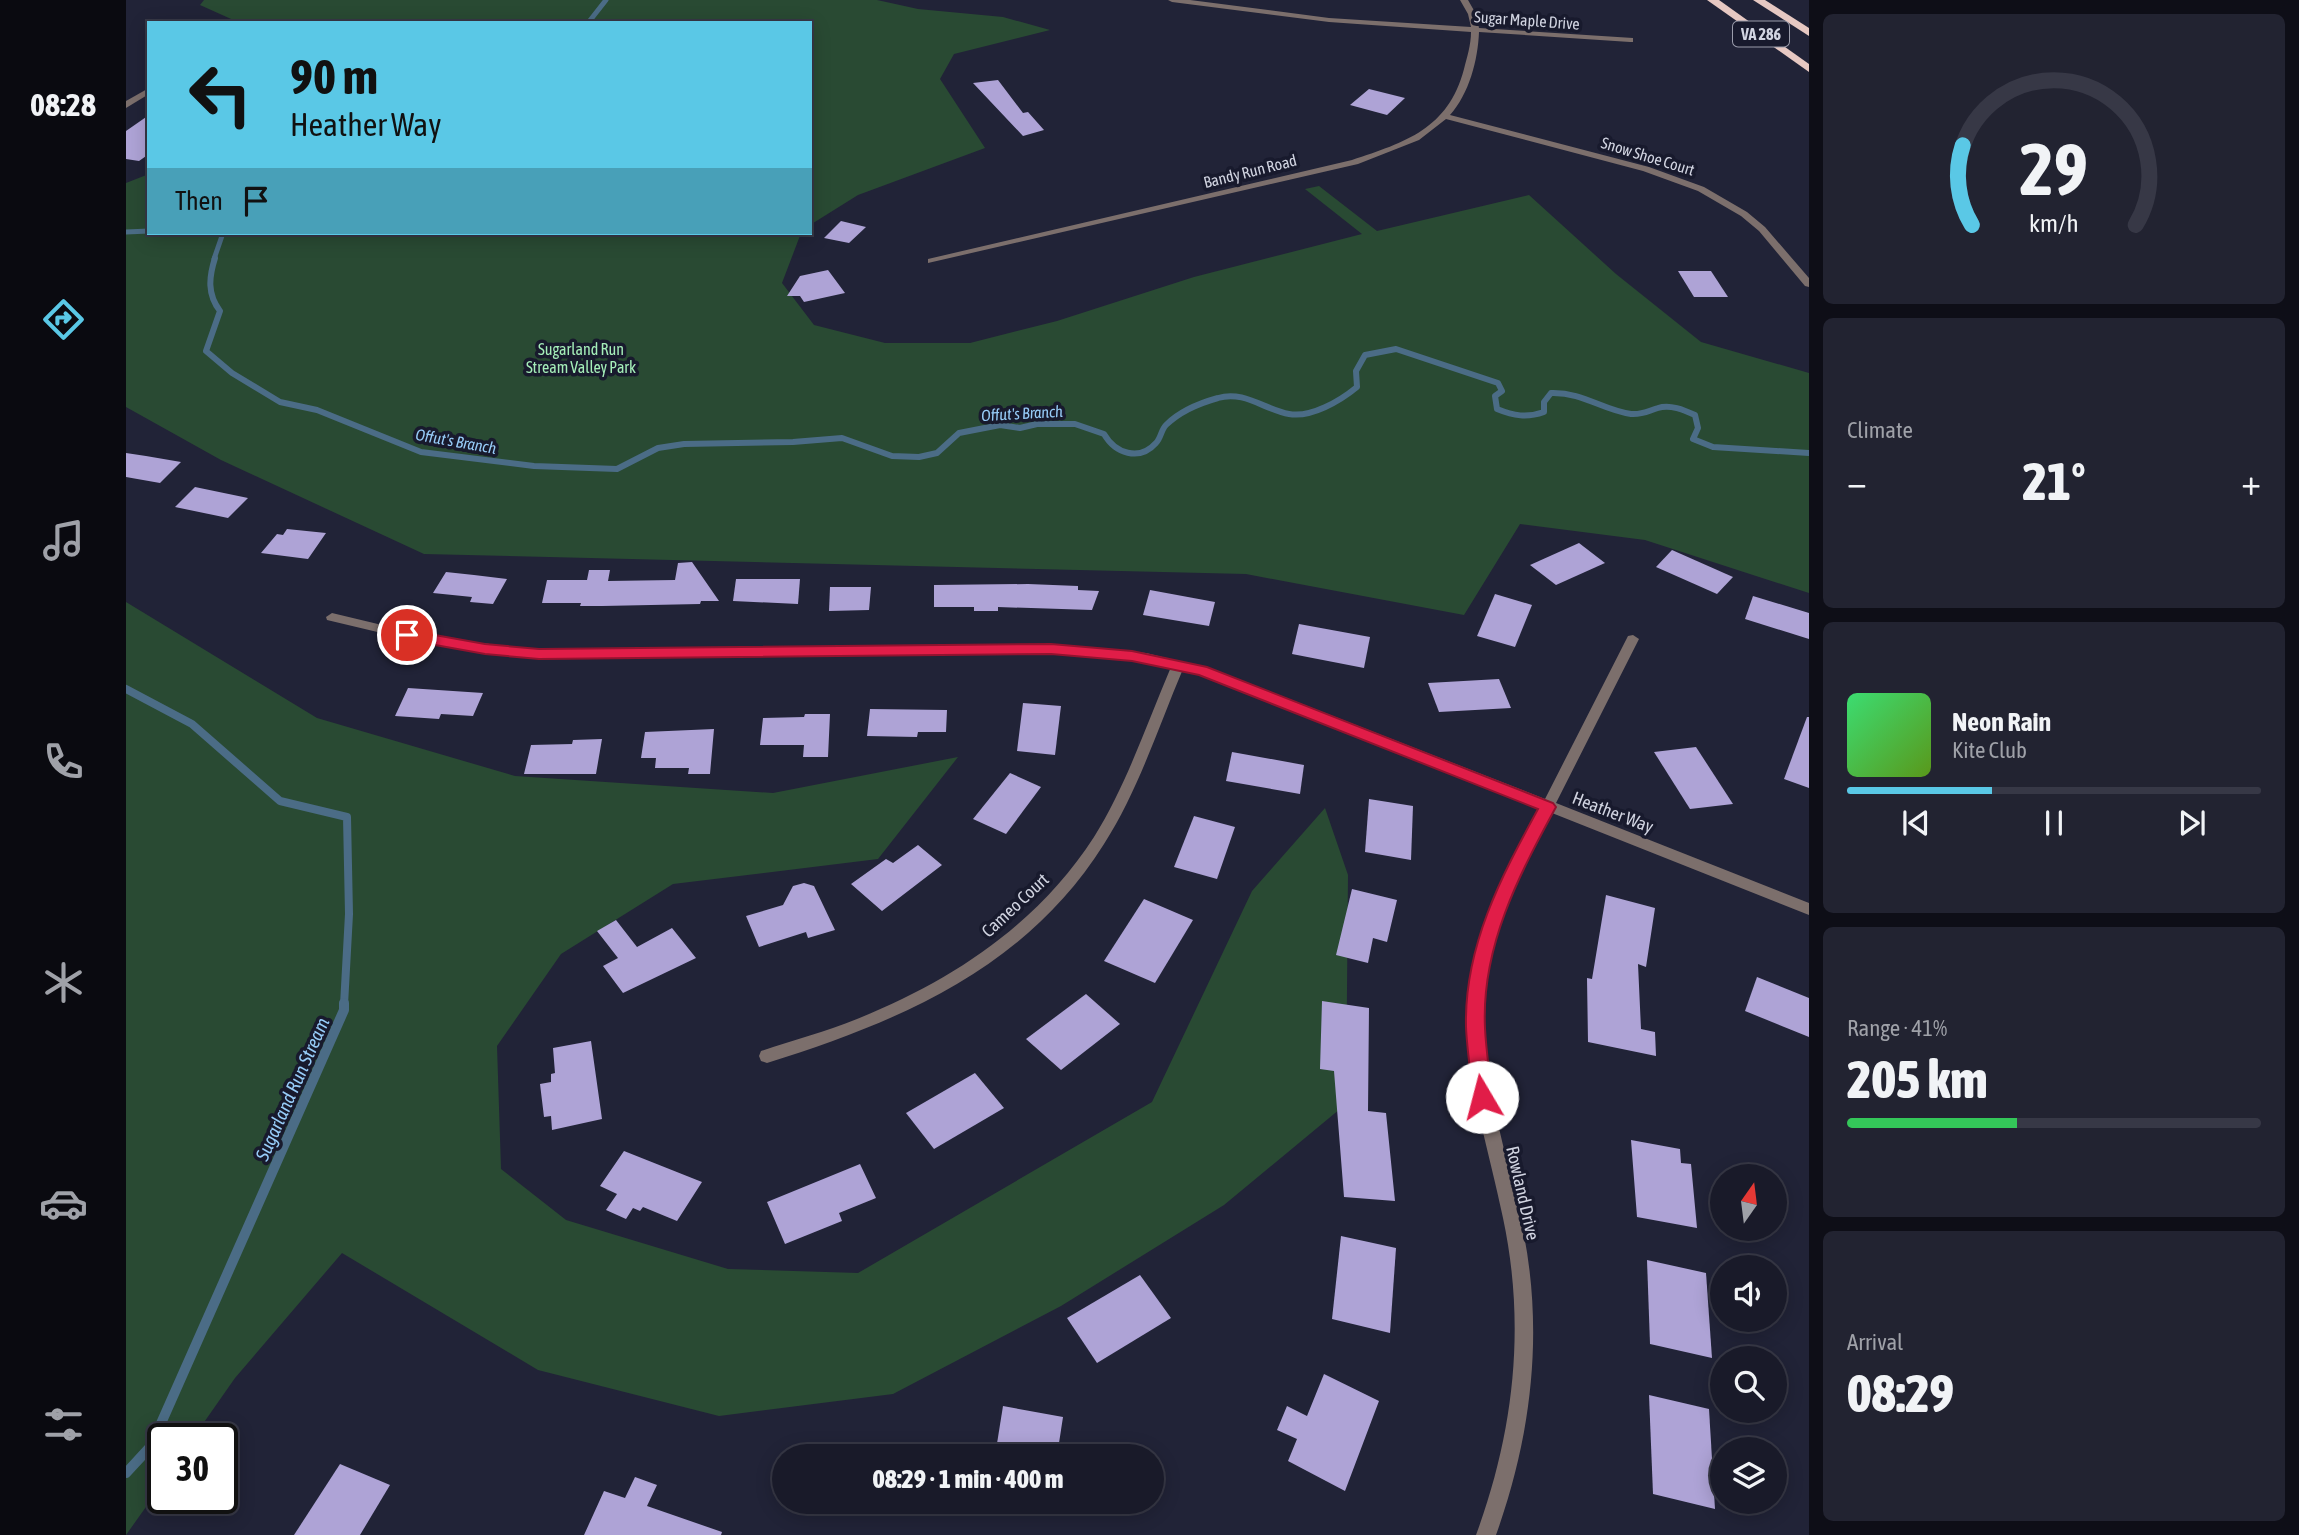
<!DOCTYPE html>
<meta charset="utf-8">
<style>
body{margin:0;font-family:"Asap Condensed",sans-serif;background:#222331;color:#f1f3f6;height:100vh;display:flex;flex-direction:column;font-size:26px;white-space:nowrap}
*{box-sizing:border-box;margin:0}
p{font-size:23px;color:#9fa1a8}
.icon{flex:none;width:38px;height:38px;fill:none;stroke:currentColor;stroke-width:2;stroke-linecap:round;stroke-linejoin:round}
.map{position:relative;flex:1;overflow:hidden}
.side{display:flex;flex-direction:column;gap:14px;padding:14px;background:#0e0e17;width:490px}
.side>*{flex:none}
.top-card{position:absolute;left:21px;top:21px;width:665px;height:214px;border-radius:0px;box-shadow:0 4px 18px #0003,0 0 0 2px #373846;background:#5ac8e6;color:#111;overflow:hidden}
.needle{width:46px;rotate:14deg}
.tools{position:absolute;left:1584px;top:1164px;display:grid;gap:14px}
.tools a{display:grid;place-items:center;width:77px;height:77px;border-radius:50%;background:#191a29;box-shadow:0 4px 18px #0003,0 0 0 2px #373846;font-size:35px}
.speed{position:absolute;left:21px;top:1423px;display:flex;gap:14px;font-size:35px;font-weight:700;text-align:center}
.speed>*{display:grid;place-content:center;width:91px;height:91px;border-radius:50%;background:#191a29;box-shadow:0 4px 18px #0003,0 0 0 2px #373846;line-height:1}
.speed .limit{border:4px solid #111;border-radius:10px;background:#fff;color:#111}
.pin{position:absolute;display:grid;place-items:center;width:60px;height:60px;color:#fff;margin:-30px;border:4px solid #fff;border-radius:50%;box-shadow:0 2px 7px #0007}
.me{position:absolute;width:77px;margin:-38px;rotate:352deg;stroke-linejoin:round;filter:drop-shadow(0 0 5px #0008)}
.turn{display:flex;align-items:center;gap:24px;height:147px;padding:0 28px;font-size:32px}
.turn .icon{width:91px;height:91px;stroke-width:2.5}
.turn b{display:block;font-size:49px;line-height:60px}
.then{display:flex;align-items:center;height:66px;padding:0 28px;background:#0003;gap:14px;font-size:26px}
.big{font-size:52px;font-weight:800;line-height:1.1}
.side .widget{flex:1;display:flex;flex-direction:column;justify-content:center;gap:10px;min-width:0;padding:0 24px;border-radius:10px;background:#222331}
.side .dial{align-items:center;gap:0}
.dial svg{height:182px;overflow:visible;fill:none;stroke:#373846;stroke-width:7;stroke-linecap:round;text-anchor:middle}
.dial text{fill:#f1f3f6;stroke:none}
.song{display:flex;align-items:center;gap:21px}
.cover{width:84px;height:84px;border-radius:10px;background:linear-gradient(135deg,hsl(140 70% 55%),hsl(90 70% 35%))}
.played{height:7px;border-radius:4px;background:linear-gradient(90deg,#5ac8e6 35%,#373846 35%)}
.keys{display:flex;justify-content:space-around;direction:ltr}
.heat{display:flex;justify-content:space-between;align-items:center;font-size:38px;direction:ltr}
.charge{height:10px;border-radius:5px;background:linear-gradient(90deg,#34c759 41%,#373846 0)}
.trip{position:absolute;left:646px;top:1444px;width:392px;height:70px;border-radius:35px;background:#191a29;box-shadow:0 4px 18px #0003,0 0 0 2px #373846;font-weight:800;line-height:70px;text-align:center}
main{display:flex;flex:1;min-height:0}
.tabs{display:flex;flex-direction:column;width:126px;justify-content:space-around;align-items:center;background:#0a0a10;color:#9fa1a8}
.tabs .icon{width:49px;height:49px}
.tabs .on{color:#5ac8e6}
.tabs b{font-size:32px;color:#f1f3f6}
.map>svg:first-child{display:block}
</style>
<main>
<nav class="tabs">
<b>08:28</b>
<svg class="icon on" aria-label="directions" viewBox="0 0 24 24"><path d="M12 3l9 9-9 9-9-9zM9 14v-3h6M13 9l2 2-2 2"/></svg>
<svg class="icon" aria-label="music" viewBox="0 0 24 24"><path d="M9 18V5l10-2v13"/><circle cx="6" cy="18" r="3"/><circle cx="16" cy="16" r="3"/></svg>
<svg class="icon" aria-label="phone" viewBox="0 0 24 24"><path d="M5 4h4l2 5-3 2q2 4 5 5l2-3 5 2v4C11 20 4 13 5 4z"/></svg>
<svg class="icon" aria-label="climate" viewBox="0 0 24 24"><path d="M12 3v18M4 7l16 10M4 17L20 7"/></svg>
<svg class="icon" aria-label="car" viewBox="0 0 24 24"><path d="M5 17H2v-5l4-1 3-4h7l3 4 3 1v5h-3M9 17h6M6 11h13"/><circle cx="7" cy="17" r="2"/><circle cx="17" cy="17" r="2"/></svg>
<svg class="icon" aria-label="filters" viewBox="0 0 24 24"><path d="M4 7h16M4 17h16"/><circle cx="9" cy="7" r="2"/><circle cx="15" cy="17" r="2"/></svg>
</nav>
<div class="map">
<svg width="1683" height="1535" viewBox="0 0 1683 1535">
<rect width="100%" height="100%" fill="#212337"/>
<g fill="#294a33">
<polygon points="78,0 751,0 792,9 877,17 924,30 828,54 814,79 859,148 732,195 684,225 684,23 114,23 74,5"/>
<polygon points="23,174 23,233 675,233 656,283 688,325 759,343 844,343 931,321 1068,277 1236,234 1179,189 1193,186 1251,231 1403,195 1490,274 1575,342 1683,373 1683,593 1519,540 1394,524 1338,615 1120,574 298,554 95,460 0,407 0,183"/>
<polygon points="0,602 191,718 389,776 647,793 832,757 752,859 547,884 435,954 371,1046 375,1169 440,1220 602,1269 732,1273 1026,1102 1126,891 1199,808 1222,875 1220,1104 1098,1205 935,1306 767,1394 593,1416 412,1370 216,1253 109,1378 67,1438 37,1438 37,1483 0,1535"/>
</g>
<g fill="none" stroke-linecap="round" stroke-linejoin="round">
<g stroke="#4b6c86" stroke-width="5">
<polyline points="462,23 480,0"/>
<polyline points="0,232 23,231"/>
<polyline points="88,259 97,233"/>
</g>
<path stroke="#4b6c86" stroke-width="6" d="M89,258C83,277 81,294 94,311L80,351L106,373L154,402L191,410L295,452L408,466L491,469L532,448L558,444L667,442L716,438L766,456L793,457L811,453L833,433L874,425L894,428L911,424H949L978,434C989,453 1013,462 1030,443C1035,438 1035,430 1040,425C1053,412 1074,403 1092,398C1118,390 1139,410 1163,414C1185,418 1214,401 1231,387L1230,371L1239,355L1270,349L1372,383L1376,391L1369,396L1371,409C1388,416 1401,418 1418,412V402L1425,393C1457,392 1476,410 1505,414C1516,415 1522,411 1532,408C1544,404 1558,410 1569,415L1572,428L1567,439L1587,447L1683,453"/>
<polyline stroke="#4b6c86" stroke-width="8" points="0,689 66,724 154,801 221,817 223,914 218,1005"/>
<polyline stroke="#4b6c86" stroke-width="10" points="0,1473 25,1446 218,1010 218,1003"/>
</g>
<g fill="#aea3d6">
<polygon points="872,80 897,113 902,112 918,130 897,136 847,83"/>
<polygon points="1243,89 1279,98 1261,115 1224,105"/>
<polygon points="23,115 23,154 13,161 0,159 0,131"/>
<polygon points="715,221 740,227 723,243 698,238"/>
<polygon points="702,270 719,293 678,302 674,296 661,296 674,276"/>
<polygon points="1552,271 1585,271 1602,297 1568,297"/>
<polygon points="0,453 20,456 55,462 34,483 0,477"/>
<polygon points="69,487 122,498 102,518 49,507"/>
<polygon points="161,529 200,533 182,559 135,553 151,534 157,535"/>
<polygon points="1453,543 1479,563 1430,585 1404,565"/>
<polygon points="1546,550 1607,577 1591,594 1530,567"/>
<polygon points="566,562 593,601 575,601 574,604 476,606 454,606 455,603 416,603 421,580 461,580 463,570 484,570 482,581 549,580 552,563"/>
<polygon points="320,572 348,575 381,579 367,604 344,602 346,597 307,593"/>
<polygon points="610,579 674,579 672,604 607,601"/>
<polygon points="902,584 952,586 952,590 973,591 966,610 872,607 872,611 848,611 848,607 808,607 808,585"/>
<polygon points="704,587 745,587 743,610 703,611"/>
<polygon points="1024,590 1089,602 1083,626 1017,615"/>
<polygon points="1369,594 1406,605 1389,647 1351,636"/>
<polygon points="1627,596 1683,613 1683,639 1619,619"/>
<polygon points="1173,624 1244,637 1238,668 1166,654"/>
<polygon points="1373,679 1385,708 1313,712 1302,683"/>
<polygon points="282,688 357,693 347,716 315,714 313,719 269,716"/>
<polygon points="897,703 935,706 929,755 891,751"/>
<polygon points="744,709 821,710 820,732 792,732 791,737 741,736"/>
<polygon points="679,714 704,714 702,757 677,757 678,745 634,745 637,718 678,717"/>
<polygon points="1681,717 1683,717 1683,788 1658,779"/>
<polygon points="588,729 584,774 562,774 563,768 529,768 530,758 515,758 519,732"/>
<polygon points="476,739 470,774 398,774 405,745 446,744 447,740"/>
<polygon points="1570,747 1607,804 1564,809 1528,752"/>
<polygon points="1106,752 1178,765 1174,794 1100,781"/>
<polygon points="884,773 915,787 880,834 847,819"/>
<polygon points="1243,799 1287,806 1285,860 1239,852"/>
<polygon points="1068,816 1109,827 1091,879 1048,867"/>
<polygon points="792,845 816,865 756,911 725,884 760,859 767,863"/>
<polygon points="678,883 688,886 709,930 682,938 680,932 633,947 620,916 657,905 667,886"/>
<polygon points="1226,889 1271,900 1261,942 1247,938 1242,963 1210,955"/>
<polygon points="1480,895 1529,908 1520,967 1512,964 1515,1029 1529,1032 1530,1056 1462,1042 1461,978 1466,979"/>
<polygon points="1018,899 1067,920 1029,983 978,961"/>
<polygon points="490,920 511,947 546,928 570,958 497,993 477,966 492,958 471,931"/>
<polygon points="1631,977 1683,998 1683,1037 1619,1011"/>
<polygon points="960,994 994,1024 935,1070 900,1039"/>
<polygon points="1196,1001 1243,1008 1242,1111 1260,1113 1269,1201 1218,1197 1208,1071 1194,1069"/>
<polygon points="465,1041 476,1119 426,1130 425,1116 418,1117 414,1084 425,1082 425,1074 429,1073 427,1048"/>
<polygon points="849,1073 878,1108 808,1149 780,1113"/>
<polygon points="1505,1140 1554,1149 1555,1163 1565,1164 1571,1228 1511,1217"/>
<polygon points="498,1151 576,1182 551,1221 517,1207 514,1211 507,1208 500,1219 480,1210 491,1194 474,1186"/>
<polygon points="734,1164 750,1198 713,1213 716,1221 659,1244 641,1202"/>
<polygon points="1215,1236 1270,1248 1264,1333 1206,1319"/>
<polygon points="1521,1260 1580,1273 1586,1358 1524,1344"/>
<polygon points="1014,1275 1045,1318 971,1363 941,1318"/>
<polygon points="1198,1374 1253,1401 1219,1491 1162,1461 1171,1439 1151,1430 1161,1406 1181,1416"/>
<polygon points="1523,1395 1583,1409 1589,1509 1527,1494"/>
<polygon points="877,1406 937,1417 931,1456 869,1456"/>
<polygon points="214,1464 264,1485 234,1535 168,1535"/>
<polygon points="509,1477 531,1485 521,1506 596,1532 595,1535 458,1535 478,1491 499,1498"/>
</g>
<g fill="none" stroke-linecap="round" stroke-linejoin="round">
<g fill="#7c6f6c" fill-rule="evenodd">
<path d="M1042,0H1064L1203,18L1345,27L1342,14L1334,0H1342L1350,14L1353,28L1507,38V42H1504L1353,32C1352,60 1343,94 1324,115L1523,167L1578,187L1621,212L1639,227L1683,278V287L1679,286L1633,231L1615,216L1572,191L1517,171L1320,119L1293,140L1232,164L802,263V259L1226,160C1280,142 1322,129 1338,69C1341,57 1345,45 1345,32L1203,22L1046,2Z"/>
<polygon points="23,88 23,94 0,108 0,101"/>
<path d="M206,613L306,637L413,650L925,645L1020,653L1089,670L1419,799L1502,636L1507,635L1513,639L1430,803L1683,903V915L1426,813C1396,871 1364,930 1359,997C1354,1073 1378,1143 1394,1216C1419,1324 1407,1432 1370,1535H1350C1388,1432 1400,1326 1377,1218C1362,1144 1336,1072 1343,995C1350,927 1383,868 1414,808L1132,696L1057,669C1032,728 1012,791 978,844C900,968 775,1021 641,1063L635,1061L633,1056L635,1051C667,1040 700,1032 731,1019C826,981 912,924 968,837C1001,784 1021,723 1045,667L982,657L925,653L413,658L306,645L201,620L200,617Z"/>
</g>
<g fill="#e6c8c2" fill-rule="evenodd">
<polygon points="1581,0 1593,0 1683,64 1683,72"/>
<polygon points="1627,0 1639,0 1683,28 1683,36"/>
</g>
</g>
<path fill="#e11d48" stroke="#92132f" stroke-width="2" d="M281,630L359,644L413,649L925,644L1006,651L1081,667L1427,803L1430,807C1393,875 1355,947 1359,1028C1360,1051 1364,1074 1366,1097L1363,1103L1356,1105L1350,1103L1347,1097C1345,1074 1341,1050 1340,1027C1338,947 1375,877 1412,809L1073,675L1006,661L925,654L413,659L359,654L276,639L273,635L276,632Z"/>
<g text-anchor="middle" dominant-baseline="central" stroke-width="7" stroke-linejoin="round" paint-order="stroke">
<g font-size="16" fill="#d1d4e1" stroke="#181a2d">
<text transform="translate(1401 20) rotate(4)">Sugar Maple Drive</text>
<text transform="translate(1522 156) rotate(17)">Snow Shoe Court</text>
<text transform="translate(1124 171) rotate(-14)">Bandy Run Road</text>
</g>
<rect fill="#181a2d" stroke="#9a9cab" stroke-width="2" x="1607" y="21.5" width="56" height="25" rx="5"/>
<g font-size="16" font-weight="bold" fill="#d1d4e1">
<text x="1635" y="34">VA 286</text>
</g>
<g font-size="16" fill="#a5eeb9" stroke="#181a2d">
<text x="455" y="349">Sugarland Run<tspan x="455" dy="18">Stream Valley Park</tspan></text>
</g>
<g font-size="16" font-style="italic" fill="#97ccf8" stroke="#181a2d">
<text transform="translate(896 413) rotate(-3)">Offut's Branch</text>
<text transform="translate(330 441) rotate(10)">Offut's Branch</text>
</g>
<g font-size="18" fill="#d1d4e1" stroke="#181a2d">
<text transform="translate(1487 812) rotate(21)">Heather Way</text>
<text transform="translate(889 905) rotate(-43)">Cameo Court</text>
<text transform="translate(1397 1193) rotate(77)">Rowland Drive</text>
</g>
<g font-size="19" font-style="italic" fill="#97ccf8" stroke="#181a2d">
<text transform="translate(166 1089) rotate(-66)">Sugarland Run Stream</text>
</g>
</g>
</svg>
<div class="tools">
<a><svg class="needle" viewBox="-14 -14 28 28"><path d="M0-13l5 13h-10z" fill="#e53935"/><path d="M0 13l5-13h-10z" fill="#9fa1a8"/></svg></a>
<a><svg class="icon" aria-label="sound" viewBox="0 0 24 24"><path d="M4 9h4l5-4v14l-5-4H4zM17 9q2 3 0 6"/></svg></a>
<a><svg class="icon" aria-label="search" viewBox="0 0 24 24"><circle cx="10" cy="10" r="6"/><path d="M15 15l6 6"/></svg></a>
<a><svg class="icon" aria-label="layers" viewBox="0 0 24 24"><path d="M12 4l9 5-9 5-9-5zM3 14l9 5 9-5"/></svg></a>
</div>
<div class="speed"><div class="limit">30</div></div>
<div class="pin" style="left:281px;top:635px;background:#d93025"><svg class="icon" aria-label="arrive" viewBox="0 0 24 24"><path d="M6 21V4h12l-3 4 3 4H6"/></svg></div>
<svg class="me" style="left:1356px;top:1097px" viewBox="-20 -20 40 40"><circle r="19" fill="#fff"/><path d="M0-13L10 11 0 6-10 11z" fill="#e11d48"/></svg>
<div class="trip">08:29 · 1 min · 400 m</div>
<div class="top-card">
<div class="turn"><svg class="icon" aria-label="left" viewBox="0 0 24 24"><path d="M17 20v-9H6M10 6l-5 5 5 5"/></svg><div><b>90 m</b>Heather Way</div></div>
<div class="then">Then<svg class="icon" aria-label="arrive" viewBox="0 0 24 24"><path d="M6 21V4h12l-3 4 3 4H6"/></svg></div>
</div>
</div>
<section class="side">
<div class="widget dial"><svg viewBox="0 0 100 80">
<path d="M14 69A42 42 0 1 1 86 69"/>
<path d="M14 69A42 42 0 0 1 10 34" stroke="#5ac8e6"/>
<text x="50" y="56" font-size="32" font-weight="700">29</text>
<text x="50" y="72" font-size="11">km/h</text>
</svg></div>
<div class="widget"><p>Climate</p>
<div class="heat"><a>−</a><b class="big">21°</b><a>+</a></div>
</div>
<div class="widget">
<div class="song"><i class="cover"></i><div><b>Neon Rain</b><p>Kite Club</p></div></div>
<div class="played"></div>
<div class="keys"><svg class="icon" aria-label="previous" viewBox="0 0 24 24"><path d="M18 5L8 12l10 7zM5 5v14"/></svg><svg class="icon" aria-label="pause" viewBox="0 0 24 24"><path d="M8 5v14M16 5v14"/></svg><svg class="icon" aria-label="next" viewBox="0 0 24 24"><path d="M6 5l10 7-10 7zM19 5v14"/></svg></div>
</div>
<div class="widget"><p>Range · 41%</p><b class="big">205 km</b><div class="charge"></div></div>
<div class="widget"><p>Arrival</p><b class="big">08:29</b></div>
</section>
</main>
